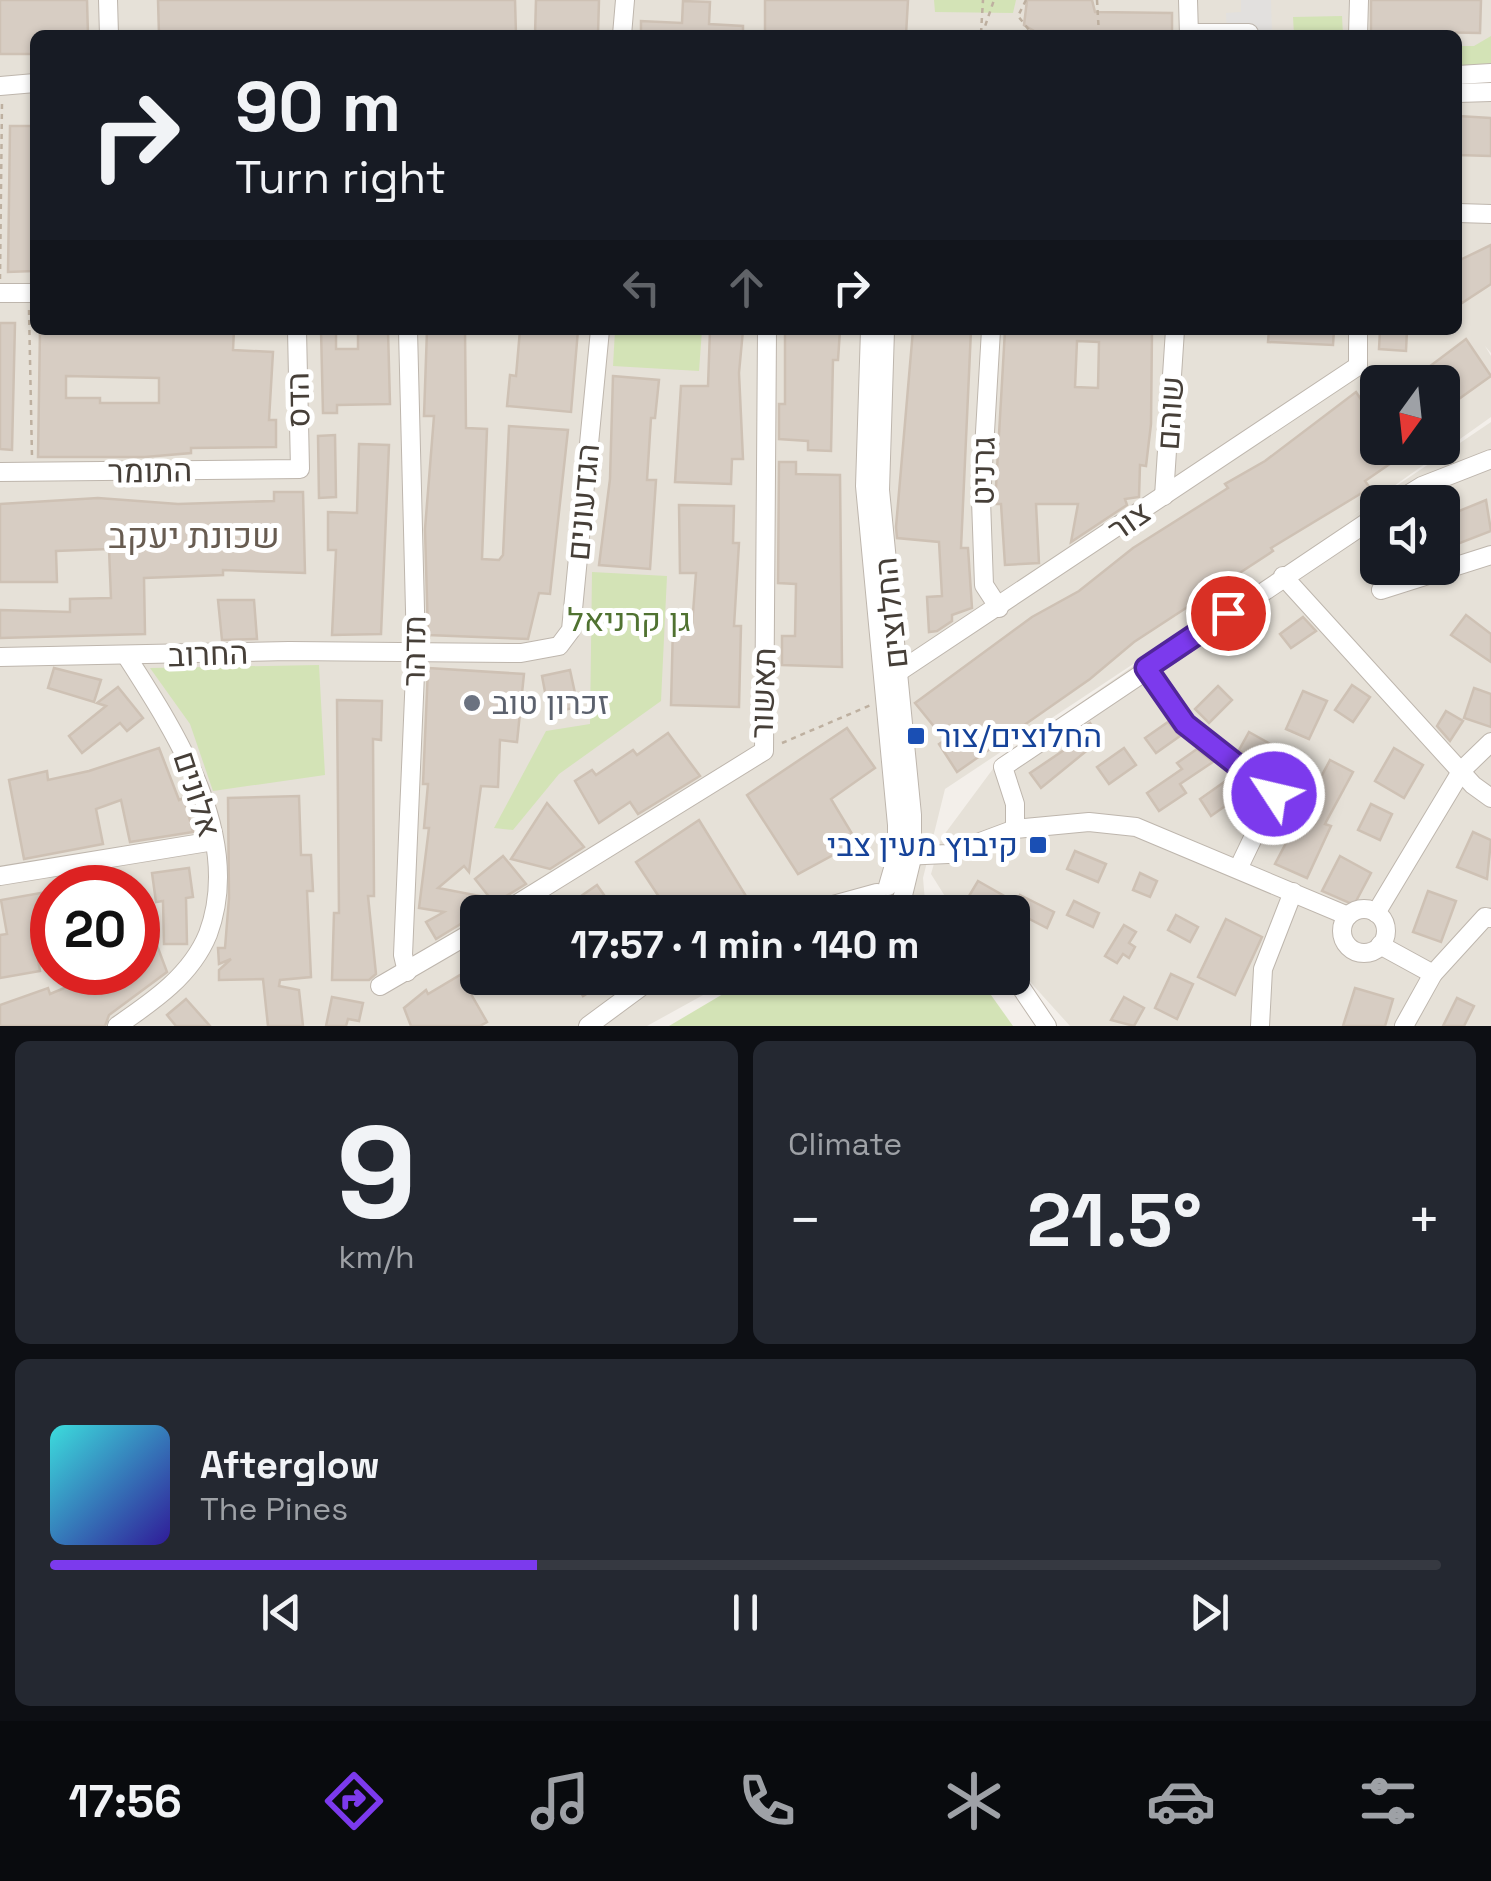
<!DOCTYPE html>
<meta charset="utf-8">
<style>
body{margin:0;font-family:"Space Grotesk",Heebo,sans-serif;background:#242831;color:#f1f3f6;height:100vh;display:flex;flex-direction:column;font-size:38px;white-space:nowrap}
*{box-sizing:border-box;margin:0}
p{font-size:32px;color:#9ea1a6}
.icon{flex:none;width:55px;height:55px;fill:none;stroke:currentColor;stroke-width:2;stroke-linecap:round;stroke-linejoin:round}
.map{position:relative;height:1026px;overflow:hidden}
.side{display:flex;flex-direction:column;gap:15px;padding:15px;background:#0d0f14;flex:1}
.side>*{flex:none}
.banner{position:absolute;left:30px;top:30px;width:1432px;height:305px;border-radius:15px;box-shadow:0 2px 8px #0004;background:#171b24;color:#f1f3f6;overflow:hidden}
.needle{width:65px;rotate:195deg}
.buttons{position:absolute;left:1360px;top:365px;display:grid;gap:20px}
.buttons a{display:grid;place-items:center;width:100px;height:100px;border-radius:15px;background:#171b24;box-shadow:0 2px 8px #0004;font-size:50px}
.speed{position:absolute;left:30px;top:865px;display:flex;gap:20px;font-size:50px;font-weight:700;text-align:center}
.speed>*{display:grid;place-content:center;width:130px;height:130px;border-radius:50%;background:#171b24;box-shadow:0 2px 8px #0004;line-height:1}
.speed .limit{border:15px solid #d22;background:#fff;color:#111}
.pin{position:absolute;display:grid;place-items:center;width:85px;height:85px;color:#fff;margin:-42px;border:5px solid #fff;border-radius:50%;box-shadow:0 2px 10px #0007}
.me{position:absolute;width:110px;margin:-55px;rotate:305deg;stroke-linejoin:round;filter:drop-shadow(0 0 8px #0008)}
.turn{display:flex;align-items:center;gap:35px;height:210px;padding:0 40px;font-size:45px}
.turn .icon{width:130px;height:130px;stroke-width:2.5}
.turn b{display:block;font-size:70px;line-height:85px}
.lanes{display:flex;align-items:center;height:95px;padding:0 40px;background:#0003;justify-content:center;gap:50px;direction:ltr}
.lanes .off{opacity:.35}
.big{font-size:75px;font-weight:800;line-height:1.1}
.side .tile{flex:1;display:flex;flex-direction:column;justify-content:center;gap:15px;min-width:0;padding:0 35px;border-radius:15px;background:#242831}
.side .dial{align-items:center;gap:0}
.dial b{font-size:130px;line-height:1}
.song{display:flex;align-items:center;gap:30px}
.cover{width:120px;height:120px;border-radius:15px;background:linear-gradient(135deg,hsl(180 70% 55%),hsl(250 70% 35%))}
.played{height:10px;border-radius:5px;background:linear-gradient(90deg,#7c3aed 35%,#363941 35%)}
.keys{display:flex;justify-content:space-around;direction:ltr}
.heat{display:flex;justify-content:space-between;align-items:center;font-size:55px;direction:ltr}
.side .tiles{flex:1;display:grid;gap:15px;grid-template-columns:1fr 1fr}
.tile:last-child{grid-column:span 2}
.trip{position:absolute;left:460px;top:895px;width:570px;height:100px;border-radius:15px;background:#171b24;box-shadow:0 2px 8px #0004;font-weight:800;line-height:100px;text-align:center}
.tabs{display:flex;height:160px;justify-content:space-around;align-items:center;background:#090b0e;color:#9ea1a6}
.tabs .icon{width:70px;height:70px}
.tabs .active{color:#7c3aed}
.tabs b{font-size:45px;color:#f1f3f6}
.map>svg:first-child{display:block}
</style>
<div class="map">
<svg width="1491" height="1026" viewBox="0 0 1491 1026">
<rect width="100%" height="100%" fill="#f3efea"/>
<path fill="#e6e1d8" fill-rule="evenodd" d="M0,0H1491V353L1485,346L1491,356V417L1349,518L1491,422V1026H1070L1013,963L1012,912H959L948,901L931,874L941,839L1001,758L1195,623L945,789L923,878L926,912H478V978H734L647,1026H0ZM35,35H1458V330H35ZM1378,382H1442V448H1378ZM1378,502H1442V568H1378ZM52,888H138V972H52Z"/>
<g fill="#d3e3b6">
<polygon points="934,0 1016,0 1013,13 935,12"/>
<polygon points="1342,16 1343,35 1294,35 1293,17"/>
<polygon points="1491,36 1491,73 1458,73 1458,46 1474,46"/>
<polygon points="615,330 702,330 699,371 613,366"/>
<polygon points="592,572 667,576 661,701 559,774 513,830 494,828 546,731 590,724"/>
<polygon points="319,665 325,775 213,791 190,724 150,668"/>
<polygon points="750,978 986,988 1013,1026 669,1026"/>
</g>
<polygon fill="#e2e0de" points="1241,0 1271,0 1272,35 1227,35 1226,13 1241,12"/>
<g fill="#d7cdc3" stroke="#cec1b4" stroke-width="2.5" fill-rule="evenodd">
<polygon points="0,0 87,0 88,35 35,35 35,54 0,54"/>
<polygon points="158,0 515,0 516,35 159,35"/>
<polygon points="536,0 599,0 598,35 535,35"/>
<polygon points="765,0 908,0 906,35 765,35"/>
<polygon points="1027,0 1092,0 1095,12 1172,13 1172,35 1041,35 1024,25"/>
<polygon points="1371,0 1481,0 1480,33 1371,31"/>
<polygon points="683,1 710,2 709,24 743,26 743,35 641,35 641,21 682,23"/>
<polygon points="1458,116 1491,118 1491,156 1458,155"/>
<polygon points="10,126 34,126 33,271 8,272"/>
<polygon points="1491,245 1491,284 1462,303 1458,297 1458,261"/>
<polygon points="0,323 15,323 12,450 0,449"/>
<path d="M40,330H234L233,350L273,352L269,420H276V447L191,448V453L145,457H38ZM66,376L159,378V403H100V398H66Z"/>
<polygon points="321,330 336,330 336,349 358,349 358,330 388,330 390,404 337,405 337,413 323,413"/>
<polygon points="427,330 465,330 466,428 487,429 482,559 499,560 503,555 509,426 568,430 550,594 539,593 528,639 428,635 425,529 434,416 424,416"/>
<polygon points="520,330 578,330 571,412 507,406 510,375 516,376"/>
<polygon points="710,330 743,330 739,373 743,459 732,459 731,484 675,482 681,386 708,386"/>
<polygon points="785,330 840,330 838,360 833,360 831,451 808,450 808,441 779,439 779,404 785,404"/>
<polygon points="913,330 971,330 961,548 968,548 972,608 952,615 952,621 937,631 929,632 927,597 942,596 939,542 897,538 896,527"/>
<path d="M1005,330H1152L1151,424L1146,466L1140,465L1139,497L1125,499L1127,505L1071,542L1078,504H1036L1039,563L1005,565L1001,504H995ZM1077,341L1099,342L1098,388L1075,387Z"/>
<polygon points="1269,330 1334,330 1333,345 1268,342"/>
<polygon points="1380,330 1407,330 1406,351 1379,349"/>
<polygon points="1466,339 1491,376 1442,411 1442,382 1409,382"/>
<polygon points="613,376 659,380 655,418 651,418 647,480 656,480 650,569 599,565 610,479"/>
<polygon points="1356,392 1378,425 1378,448 1413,448 1365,481 1370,488 1271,548 1273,551 1134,642 1090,679 957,772 939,744 945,740 915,703 1032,617 1079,591 1133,548 1228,488 1225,484 1265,461"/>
<polygon points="335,435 336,497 319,498 318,436"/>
<polygon points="359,444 389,445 381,634 332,635 336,550 328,550 328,512 357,513"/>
<polygon points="779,462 796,462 796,474 840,475 842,667 782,665 782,636 795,636 796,584 778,583"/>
<polygon points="274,492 303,492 305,573 223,570 223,575 144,578 145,634 0,638 0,610 70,612 70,599 111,598 109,549 56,551 57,582 0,582 0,504 98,498 178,504 274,501"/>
<polygon points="1486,500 1491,531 1442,550 1442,518"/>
<polygon points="679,505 734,506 733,543 739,543 734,626 741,626 739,707 671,705 673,625 692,626 696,573 680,573"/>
<polygon points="218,600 254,600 257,639 222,640"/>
<polygon points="1466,615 1491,634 1491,662 1451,635"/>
<polygon points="1303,617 1316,631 1291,648 1280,634"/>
<polygon points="54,668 101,680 94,702 48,688"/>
<polygon points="428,668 524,674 517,742 500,740 498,787 481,786 469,872 464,866 438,888 490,898 475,879 503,856 526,884 436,939 426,922 444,912 419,908 429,828 424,828 428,784 423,784"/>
<polygon points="570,670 578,707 549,713 542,676"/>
<polygon points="1352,685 1370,697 1353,722 1335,710"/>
<polygon points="1218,686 1232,700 1209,723 1195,709"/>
<polygon points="118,687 143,718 127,731 120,723 82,753 69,736 106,706 97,703"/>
<polygon points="1474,688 1491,694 1491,727 1464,718"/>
<polygon points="1303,691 1327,701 1309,739 1286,729"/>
<polygon points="337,700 382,701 381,740 373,739 374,896 368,896 376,974 369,980 332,980 334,913 339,913"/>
<polygon points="1446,711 1463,721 1450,741 1437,726"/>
<polygon points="1168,722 1180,736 1156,753 1145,738"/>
<polygon points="1090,723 1101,739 1041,788 1030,773 1070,746 1065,740"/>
<polygon points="847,728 875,768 831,799 857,842 798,874 747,795"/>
<polygon points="1249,732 1281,750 1270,771 1239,750"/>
<polygon points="668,733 700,776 638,814 630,802 599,823 575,781 592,770 596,775 633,750 637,755"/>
<polygon points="159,748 179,800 184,798 193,832 130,842 121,800 96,809 103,844 24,859 9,780 47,771 48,780 89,771"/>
<polygon points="1124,748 1136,765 1109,784 1097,767"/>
<polygon points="1394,748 1423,765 1404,798 1375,781"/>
<polygon points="1197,749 1213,762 1180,784 1186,793 1159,811 1147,793 1182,769 1177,763"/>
<polygon points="1330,760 1353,772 1325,824 1331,826 1307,878 1275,864"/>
<polygon points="1227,780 1238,797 1211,816 1200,799"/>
<polygon points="299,796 301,855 311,855 313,891 307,891 311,977 280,980 279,986 299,990 303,1026 268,1026 263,979 219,980 219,970 231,959 219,964 218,948 225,948 229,898 228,798"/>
<polygon points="547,803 584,847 550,869 511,859"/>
<polygon points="1371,804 1392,814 1380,840 1358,830"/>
<polygon points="699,820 746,896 721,912 710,900 691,912 669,912 636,862"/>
<polygon points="1473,832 1491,840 1487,879 1457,867"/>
<polygon points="1075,851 1106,864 1098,882 1067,869"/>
<polygon points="1340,856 1371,873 1354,905 1322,891"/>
<polygon points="189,868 193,897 186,898 187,944 164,944 163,901 156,902 152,873"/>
<polygon points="1140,873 1157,881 1150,897 1133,890"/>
<polygon points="978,881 1006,897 997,912 969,896"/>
<polygon points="597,885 616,912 578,912 571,903"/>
<polygon points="52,891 52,921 32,925 40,971 0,978 0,935 7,934 1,900"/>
<polygon points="1428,891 1456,901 1441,942 1413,932"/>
<polygon points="1020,895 1054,912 1047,928 1012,910"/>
<polygon points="1074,901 1099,913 1093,927 1067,915"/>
<polygon points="1176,915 1198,927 1190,942 1168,930"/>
<polygon points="1226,919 1262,937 1235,995 1198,977"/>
<polygon points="1124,925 1136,932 1129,943 1135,947 1129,958 1123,954 1117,963 1105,956"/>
<polygon points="155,940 167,972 109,1015 105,1026 0,1026 0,1005 48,988 50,994 93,976 99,992 141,974 138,947"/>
<polygon points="1171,974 1193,984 1177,1019 1155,1008"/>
<polygon points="460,975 487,1022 480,1026 411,1026 404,1008 426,990 428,994"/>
<polygon points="572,978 613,978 583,996"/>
<polygon points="1355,988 1393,999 1385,1026 1343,1026"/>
<polygon points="332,997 363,1003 359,1021 348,1019 346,1026 326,1026"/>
<polygon points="1124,997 1144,1008 1134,1026 1111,1020"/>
<polygon points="1457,998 1474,1006 1464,1026 1443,1026"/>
<polygon points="186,999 210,1026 176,1026 167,1015"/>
</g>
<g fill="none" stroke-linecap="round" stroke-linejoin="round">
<defs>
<g id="minor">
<polyline points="108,0 109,35"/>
<polyline points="1188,0 1189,35"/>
<polyline points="1189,33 1249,33"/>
<polyline points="622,35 625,0"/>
<polyline points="1358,35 1359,0"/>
<polyline points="1458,75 1491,73"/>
<polyline points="0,86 35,83"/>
<polyline points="1458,93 1491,92"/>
<polyline points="1458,213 1491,214"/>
<polyline points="0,293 35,293"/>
<polyline points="870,330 865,486 897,825 897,855 888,886"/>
<polyline points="885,330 880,490 912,815 912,858 899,912"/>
<polyline points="991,330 981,500 984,585 999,608"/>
<polyline points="0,472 300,469 297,330"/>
<polyline points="1164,496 1175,330"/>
<polyline points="1396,502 1422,486 1491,459"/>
<polyline points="1283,576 1473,785 1491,798"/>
<polyline points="1381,590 1491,555"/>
<polyline points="0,657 289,651 521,653 559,646 571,630 600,330"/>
<polyline points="1147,668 1185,724 1274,794 1239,867"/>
<polyline points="897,673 1358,366 1358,330"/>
<polyline points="1015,829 1015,804 1003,767 1378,515"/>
<polyline points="902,856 948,854 1015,829 1089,822 1136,827 1348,916"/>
<polyline points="0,876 214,841"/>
<circle cx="1364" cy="931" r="22"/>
<polyline points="815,910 877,893"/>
<polyline points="504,912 764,751 767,330"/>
<polyline points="1376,913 1462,770 1491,742"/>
<polyline points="1380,945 1433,974"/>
<polyline points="407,972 403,955 416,650 408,330"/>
<polyline points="1008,978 1020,986 1047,1026"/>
<polyline points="380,986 478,929"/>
<path d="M117,1026C152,1002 191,976 208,934C244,838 176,733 127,657"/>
<polyline points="588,1026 653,978"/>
<polyline points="1260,1026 1263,969 1293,892"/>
<polyline points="1404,1026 1433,974 1485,917 1491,918"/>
</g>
</defs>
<use href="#minor" stroke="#beb6ad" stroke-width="20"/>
<g stroke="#beb0a0" stroke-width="2.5" stroke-dasharray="5 5" stroke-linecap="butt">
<polyline points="1026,0 1018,16 1033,35"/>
<polyline points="1097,0 1099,35"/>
<polyline points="981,33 983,0"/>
<polyline points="982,35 994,0"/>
<polyline points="0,279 2,102"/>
<polyline points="29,310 32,457"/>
<polyline points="782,743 871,705"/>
</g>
<use href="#minor" stroke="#fff" stroke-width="18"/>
</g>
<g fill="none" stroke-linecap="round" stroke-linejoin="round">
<defs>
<polyline id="route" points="1228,613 1146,668 1185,724 1274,794"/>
</defs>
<use href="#route" stroke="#51269a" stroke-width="25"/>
<use href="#route" stroke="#7c3aed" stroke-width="18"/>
</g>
<circle fill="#6b7280" stroke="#fff" stroke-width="4" cx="472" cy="703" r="10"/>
<g fill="#1a4fb4" stroke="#fff" stroke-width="4">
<rect x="906" y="726" width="20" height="20" rx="5"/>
<rect x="1028" y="835" width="20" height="20" rx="5"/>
</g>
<g text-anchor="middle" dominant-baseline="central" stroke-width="10" stroke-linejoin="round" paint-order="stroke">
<g font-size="32" fill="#463f38" stroke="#fff">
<text transform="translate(298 400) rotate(-91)">הדס</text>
<text transform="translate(1170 413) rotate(-86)">שוהם</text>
<text transform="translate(150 471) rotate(-1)">התומר</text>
<text transform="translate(983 471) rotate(-89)">גרניט</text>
<text transform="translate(583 502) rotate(-85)">הגדעונים</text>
<text transform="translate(1129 521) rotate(-35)">צור</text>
<text transform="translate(891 613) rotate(-96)">החלוצים</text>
<text transform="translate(414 651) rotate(-89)">תדהר</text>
<text transform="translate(208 654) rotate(-2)">החרוב</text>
<text transform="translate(763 693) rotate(-88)">תאשור</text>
<text transform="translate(197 794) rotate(72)">אלונים</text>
</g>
<g font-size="32" fill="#507231" stroke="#fff">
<text x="629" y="620">גן קרניאל</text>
</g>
<g font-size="32" fill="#5b616d" stroke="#fff" text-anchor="start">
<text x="492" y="703">זכרון טוב</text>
</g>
<g font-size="32" fill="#164399" stroke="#fff" text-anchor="start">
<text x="936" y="736">החלוצים/צור</text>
<text x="1018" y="845" text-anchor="end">קיבוץ מעין צבי</text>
</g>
<g font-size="35" fill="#685c51" stroke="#fff">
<text x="194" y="536">שכונת יעקב</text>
</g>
</g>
</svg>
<div class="buttons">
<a><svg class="needle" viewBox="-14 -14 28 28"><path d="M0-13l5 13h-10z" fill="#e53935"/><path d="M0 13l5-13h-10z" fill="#9ea1a6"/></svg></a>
<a><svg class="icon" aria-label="sound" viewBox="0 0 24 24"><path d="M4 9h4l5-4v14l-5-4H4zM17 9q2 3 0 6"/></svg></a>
</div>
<div class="speed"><div class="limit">20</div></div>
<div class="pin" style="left:1228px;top:613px;background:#d93025"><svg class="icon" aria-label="arrive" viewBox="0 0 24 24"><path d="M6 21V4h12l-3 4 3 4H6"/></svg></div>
<svg class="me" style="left:1274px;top:794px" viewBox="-20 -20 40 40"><circle r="17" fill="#7c3aed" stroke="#fff" stroke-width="3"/><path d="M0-11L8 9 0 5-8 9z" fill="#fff"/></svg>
<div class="trip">17:57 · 1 min · 140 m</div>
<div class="banner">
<div class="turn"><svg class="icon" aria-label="right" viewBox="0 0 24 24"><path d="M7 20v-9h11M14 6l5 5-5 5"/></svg><div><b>90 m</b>Turn right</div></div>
<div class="lanes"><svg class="icon off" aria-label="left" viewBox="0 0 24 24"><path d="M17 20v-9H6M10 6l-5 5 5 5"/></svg><svg class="icon off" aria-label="ahead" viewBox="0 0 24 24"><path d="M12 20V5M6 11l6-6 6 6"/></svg><svg class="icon" aria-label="right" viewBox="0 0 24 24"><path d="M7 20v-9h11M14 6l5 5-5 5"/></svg></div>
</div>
</div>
<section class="side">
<div class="tiles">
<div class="tile dial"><b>9</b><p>km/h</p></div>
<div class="tile"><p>Climate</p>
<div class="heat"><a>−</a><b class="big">21.5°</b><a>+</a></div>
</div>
<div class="tile">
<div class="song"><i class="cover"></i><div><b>Afterglow</b><p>The Pines</p></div></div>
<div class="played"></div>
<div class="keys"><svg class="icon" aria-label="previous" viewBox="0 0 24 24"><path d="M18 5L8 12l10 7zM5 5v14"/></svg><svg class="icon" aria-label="pause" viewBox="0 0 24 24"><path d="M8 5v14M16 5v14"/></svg><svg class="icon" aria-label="next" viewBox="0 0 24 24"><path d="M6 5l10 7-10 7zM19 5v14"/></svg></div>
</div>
</div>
</section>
<nav class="tabs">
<b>17:56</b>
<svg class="icon active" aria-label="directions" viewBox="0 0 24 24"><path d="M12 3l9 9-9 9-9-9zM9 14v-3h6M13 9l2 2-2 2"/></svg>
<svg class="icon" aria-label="music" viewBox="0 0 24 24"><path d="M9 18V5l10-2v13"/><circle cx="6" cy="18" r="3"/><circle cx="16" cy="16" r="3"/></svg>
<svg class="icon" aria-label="phone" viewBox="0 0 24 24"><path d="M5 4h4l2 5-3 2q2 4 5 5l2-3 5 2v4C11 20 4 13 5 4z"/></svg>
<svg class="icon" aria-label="climate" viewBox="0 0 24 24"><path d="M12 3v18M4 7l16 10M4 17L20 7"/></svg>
<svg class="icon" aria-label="car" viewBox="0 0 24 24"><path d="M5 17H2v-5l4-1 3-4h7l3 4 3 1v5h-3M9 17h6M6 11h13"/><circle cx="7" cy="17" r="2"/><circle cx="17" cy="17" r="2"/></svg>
<svg class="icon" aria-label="filters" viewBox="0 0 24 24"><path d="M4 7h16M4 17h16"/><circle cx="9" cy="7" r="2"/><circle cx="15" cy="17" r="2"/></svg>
</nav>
